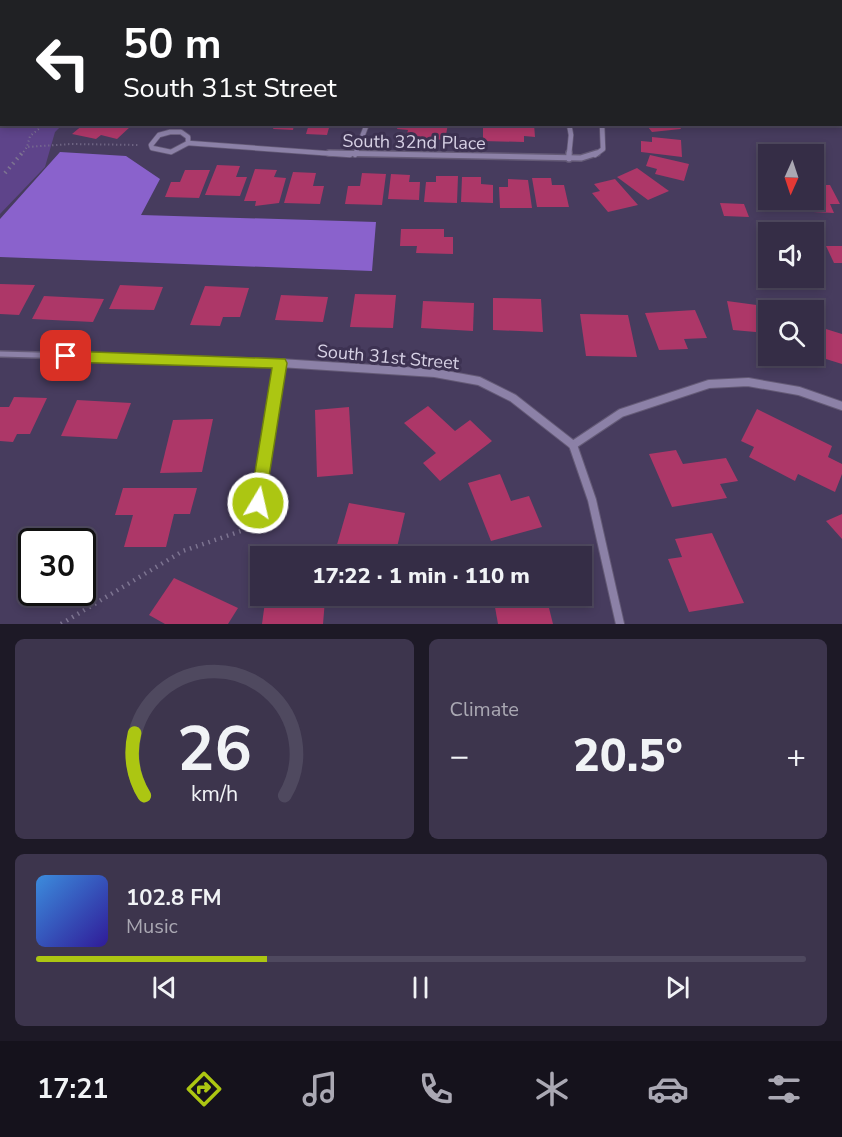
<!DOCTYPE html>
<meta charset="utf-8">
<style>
body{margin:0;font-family:"Nunito Sans",sans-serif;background:#3d354d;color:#f1f3f6;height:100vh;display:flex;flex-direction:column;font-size:22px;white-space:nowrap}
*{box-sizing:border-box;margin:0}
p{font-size:20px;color:#aaa8b3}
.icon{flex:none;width:33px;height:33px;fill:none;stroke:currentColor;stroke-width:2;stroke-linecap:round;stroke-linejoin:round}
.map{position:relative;height:624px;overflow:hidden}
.drawer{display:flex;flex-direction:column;gap:15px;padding:15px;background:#1d1926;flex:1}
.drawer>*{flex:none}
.hud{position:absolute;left:0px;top:0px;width:843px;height:126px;box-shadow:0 3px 9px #0003,0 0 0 2px #4f495f;background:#202124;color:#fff;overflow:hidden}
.needle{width:39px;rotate:183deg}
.tools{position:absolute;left:758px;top:144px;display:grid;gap:12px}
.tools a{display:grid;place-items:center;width:66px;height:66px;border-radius:0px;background:#352d46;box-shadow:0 3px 9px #0003,0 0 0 2px #4f495f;font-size:30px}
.speed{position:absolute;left:18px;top:528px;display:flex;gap:12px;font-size:30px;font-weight:700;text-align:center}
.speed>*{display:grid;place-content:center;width:78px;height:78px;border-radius:50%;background:#352d46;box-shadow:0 3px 9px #0003,0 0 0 2px #4f495f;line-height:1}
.speed .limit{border:3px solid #111;border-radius:9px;background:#fff;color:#111}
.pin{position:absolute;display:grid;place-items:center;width:51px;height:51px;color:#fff;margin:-26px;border-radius:12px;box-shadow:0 3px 9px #0006}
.me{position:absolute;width:66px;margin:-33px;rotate:9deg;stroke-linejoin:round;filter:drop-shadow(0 0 4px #0008)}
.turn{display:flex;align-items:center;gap:21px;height:126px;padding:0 24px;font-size:27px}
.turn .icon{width:78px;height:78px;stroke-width:2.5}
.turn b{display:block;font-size:42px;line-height:51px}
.big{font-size:45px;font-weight:800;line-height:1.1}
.drawer .tile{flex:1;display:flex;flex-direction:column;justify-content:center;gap:9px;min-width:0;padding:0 21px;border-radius:9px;background:#3d354d}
.drawer .dial{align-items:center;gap:0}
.dial svg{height:156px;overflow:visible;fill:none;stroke:#4f495f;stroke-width:7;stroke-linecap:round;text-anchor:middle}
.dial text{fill:#f1f3f6;stroke:none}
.song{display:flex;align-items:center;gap:18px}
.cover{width:72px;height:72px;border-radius:9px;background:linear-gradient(135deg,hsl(210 70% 55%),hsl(250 70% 35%))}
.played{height:6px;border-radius:3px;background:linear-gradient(90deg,#acc612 30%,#4f495f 30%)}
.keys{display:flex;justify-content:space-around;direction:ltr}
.heat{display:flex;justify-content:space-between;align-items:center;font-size:33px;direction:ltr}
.drawer .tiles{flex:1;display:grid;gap:15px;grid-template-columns:1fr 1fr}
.tile:last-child{grid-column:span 2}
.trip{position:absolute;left:250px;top:546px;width:342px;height:60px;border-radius:0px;background:#352d46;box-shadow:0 3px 9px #0003,0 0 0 2px #4f495f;font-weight:800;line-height:60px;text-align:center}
.dock{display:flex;height:96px;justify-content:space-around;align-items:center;background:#15121c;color:#aaa8b3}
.dock .icon{width:42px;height:42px}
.dock .selected{color:#acc612}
.dock b{font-size:27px;color:#f1f3f6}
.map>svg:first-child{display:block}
</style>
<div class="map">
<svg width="842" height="624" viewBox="0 0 842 624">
<rect width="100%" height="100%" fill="#473c5e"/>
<polygon fill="#5e448a" points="0,77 2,124 62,125 55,132 45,167 0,214"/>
<polygon fill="#8a62cc" points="60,152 126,156 160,179 141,215 376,222 372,271 0,257 0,219"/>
<g fill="#ad3768">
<polygon points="84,124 123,124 131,126 117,139 101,135 96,139 72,134"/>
<polygon points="275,124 303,124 302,127 294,125 293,130 273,129"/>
<polygon points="309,124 330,124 327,135 306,134"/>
<polygon points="399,124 448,124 445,140 406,137 408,130 397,129"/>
<polygon points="483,124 534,124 535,137 524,136 524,142 483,141"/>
<polygon points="635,124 678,124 681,129 652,132 648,127 638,128"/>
<polygon points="652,137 681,140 682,157 641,152 641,141 652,142"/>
<polygon points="650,155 689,164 684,181 655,174 657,169 646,166"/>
<polygon points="217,165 240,166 236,177 247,177 240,196 205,195"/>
<polygon points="637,168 669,191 648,200 617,177"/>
<polygon points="255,169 277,170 274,177 286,178 279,203 255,206 256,201 244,201"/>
<polygon points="185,170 210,170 199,198 165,197 171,182 180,182"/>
<polygon points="293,172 316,173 313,186 324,186 320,204 284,203"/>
<polygon points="362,173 386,174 382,205 345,204 348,186 360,186"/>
<polygon points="391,174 410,175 409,182 420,182 419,200 388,199"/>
<polygon points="436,176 458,176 457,203 424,202 426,182 436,182"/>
<polygon points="462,177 481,177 481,184 493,185 493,203 461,202"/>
<polygon points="532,178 551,178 552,185 564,185 569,207 537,207"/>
<polygon points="508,179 528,180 532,208 500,208 499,187 508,187"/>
<polygon points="615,179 638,205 608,212 592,193 600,191 594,184"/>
<polygon points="813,185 830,185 840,204 830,204 834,213 813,212 809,203 788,203 786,200 813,200"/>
<polygon points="720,203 744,204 749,217 724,216"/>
<polygon points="401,229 444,229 444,237 453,237 453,254 416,253 417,246 400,246"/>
<polygon points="826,246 842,246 842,263 834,263"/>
<polygon points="0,284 35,285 19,315 0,314"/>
<polygon points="120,285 163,287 154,310 109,309"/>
<polygon points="205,286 249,288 240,317 223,317 220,326 190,325"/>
<polygon points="355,294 396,295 393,328 350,327"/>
<polygon points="281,295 328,297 323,322 275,320"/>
<polygon points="44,296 104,299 93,322 32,319"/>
<polygon points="493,298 541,299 543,332 493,330"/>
<polygon points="423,301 474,303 473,331 421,328"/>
<polygon points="727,301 779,308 779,310 768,310 768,333 733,330"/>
<polygon points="695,310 707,338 684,339 688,349 659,350 645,313"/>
<polygon points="580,314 628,315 637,357 586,356"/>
<polygon points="813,325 842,334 842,364 813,355"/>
<polygon points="14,397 47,398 30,434 17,434 13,442 0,441 0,407 9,407"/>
<polygon points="77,400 131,403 117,439 61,436"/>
<polygon points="428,406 455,431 470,420 492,441 440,481 423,463 436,453 404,423"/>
<polygon points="349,407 353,474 317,477 315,410"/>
<polygon points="757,409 832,446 828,457 842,464 842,474 835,492 798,474 795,481 749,457 754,447 741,441"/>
<polygon points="213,419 202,472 160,473 173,420"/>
<polygon points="676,450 683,464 726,458 738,481 720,484 727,498 672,507 649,454"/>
<polygon points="500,474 511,501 529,496 542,527 491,541 468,483"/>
<polygon points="123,488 197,488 190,514 174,514 166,547 124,547 133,515 115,515"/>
<polygon points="349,503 405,513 395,556 334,555"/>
<polygon points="842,514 842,539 826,521"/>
<polygon points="712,533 744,603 689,612 668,559 682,557 675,539"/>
<polygon points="174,578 238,608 228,624 165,624 149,615"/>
<polygon points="493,596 546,596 553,624 498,624"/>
<polygon points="325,600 323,624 262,624 265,602"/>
</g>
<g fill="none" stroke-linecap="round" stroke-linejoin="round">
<defs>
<g id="minor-far2">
<polyline points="569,124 571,135 569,155"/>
<polygon points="170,132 181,132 188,137 188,143 171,152 152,148 151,145 159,135"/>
<polyline points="188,143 350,155"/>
<polyline points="355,155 367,124"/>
<polyline points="595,155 603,149 602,124"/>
</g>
<g id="minor-far1">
<polyline points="329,153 581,158 597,153"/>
<polyline points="569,159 569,153"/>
<polyline points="0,354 108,357"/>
</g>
<g id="minor">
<polyline points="61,356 280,363 435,373 479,381 513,398 573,445 621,413 709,384 748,382 799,391 842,406"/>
<polyline points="573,445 592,500 620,624"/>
<polyline points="255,526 280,363"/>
</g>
<polygon id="tertiary" points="737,0 743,0 744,2 738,2"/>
</defs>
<use href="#minor-far2" stroke="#645a76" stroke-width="6"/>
<use href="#minor-far1" stroke="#645a76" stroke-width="8"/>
<use href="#minor" stroke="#645a76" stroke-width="10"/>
<use href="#tertiary" stroke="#645a76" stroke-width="3"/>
<g stroke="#7d7491" stroke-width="2" stroke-dasharray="1 3" stroke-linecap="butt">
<polyline points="45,124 30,136 27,147 71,144 140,145"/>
<polyline points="21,155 27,147"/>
</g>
<polyline stroke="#7d7491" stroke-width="4" stroke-dasharray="1.5 4.5" stroke-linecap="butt" points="5,173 22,153"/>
<polyline stroke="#7d7491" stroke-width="4.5" stroke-dasharray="1.5 5" stroke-linecap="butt" points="61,624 183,551 244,530"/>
<use href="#minor-far2" stroke="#8c81a7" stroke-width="4.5"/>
<use href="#minor-far1" stroke="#8c81a7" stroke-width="5"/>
<use href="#minor" stroke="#8c81a7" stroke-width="8"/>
<use href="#tertiary" fill="#8c81a7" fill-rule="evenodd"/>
</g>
<polygon fill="#acc612" stroke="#70810c" stroke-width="1.5" points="66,351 285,359 287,363 264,508 258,510 252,508 250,503 272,368 66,362 61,360 59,356 61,352"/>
<g text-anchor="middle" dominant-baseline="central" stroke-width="6" stroke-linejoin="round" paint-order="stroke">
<g font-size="18" fill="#d7d1e5" stroke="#3d3252">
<text transform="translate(414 142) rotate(1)">South 32nd Place</text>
<text transform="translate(388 357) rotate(5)">South 31st Street</text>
</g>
</g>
</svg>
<div class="tools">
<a><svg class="needle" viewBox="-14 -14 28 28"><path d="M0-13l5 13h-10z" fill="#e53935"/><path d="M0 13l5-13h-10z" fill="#aaa8b3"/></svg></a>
<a><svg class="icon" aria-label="sound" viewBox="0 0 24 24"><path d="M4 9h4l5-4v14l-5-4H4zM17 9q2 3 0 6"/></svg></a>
<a><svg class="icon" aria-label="search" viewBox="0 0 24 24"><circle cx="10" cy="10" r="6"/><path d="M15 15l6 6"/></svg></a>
</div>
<div class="speed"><div class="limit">30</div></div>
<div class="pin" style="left:66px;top:356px;background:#d93025"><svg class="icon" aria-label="arrive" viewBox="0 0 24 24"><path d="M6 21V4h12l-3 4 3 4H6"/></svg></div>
<svg class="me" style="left:258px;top:503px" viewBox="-20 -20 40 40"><circle r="17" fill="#acc612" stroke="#fff" stroke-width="3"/><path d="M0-11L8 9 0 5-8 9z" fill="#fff"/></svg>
<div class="trip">17:22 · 1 min · 110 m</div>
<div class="hud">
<div class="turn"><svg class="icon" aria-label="left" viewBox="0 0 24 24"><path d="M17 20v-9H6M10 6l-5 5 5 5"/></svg><div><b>50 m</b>South 31st Street</div></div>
</div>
</div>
<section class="drawer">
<div class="tiles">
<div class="tile dial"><svg viewBox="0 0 100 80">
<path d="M14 69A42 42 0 1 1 86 69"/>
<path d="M14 69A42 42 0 0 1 9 37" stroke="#acc612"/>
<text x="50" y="56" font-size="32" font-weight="700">26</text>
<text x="50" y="72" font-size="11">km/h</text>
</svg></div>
<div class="tile"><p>Climate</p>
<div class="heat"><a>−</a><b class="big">20.5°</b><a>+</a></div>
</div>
<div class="tile">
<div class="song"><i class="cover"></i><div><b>102.8 FM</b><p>Music</p></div></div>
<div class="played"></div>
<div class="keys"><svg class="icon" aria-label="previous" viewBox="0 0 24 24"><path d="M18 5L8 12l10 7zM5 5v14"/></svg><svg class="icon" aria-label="pause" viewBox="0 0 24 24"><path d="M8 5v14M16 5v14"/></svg><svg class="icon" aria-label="next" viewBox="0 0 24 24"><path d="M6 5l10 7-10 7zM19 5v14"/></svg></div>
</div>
</div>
</section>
<nav class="dock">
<b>17:21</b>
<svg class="icon selected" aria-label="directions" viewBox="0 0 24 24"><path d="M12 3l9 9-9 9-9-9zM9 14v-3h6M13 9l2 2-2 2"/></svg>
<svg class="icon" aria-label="music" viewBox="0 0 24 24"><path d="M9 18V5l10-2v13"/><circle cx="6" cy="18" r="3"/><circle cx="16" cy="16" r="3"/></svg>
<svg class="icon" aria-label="phone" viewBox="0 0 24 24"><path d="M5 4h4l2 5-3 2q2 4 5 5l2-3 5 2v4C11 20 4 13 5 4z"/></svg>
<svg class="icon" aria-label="climate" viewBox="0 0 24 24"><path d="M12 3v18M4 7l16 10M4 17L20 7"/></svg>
<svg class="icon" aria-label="car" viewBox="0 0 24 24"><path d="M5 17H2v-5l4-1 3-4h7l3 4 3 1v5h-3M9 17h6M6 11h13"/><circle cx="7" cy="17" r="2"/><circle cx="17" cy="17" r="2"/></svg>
<svg class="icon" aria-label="filters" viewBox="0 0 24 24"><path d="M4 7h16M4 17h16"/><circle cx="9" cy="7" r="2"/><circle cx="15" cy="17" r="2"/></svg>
</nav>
